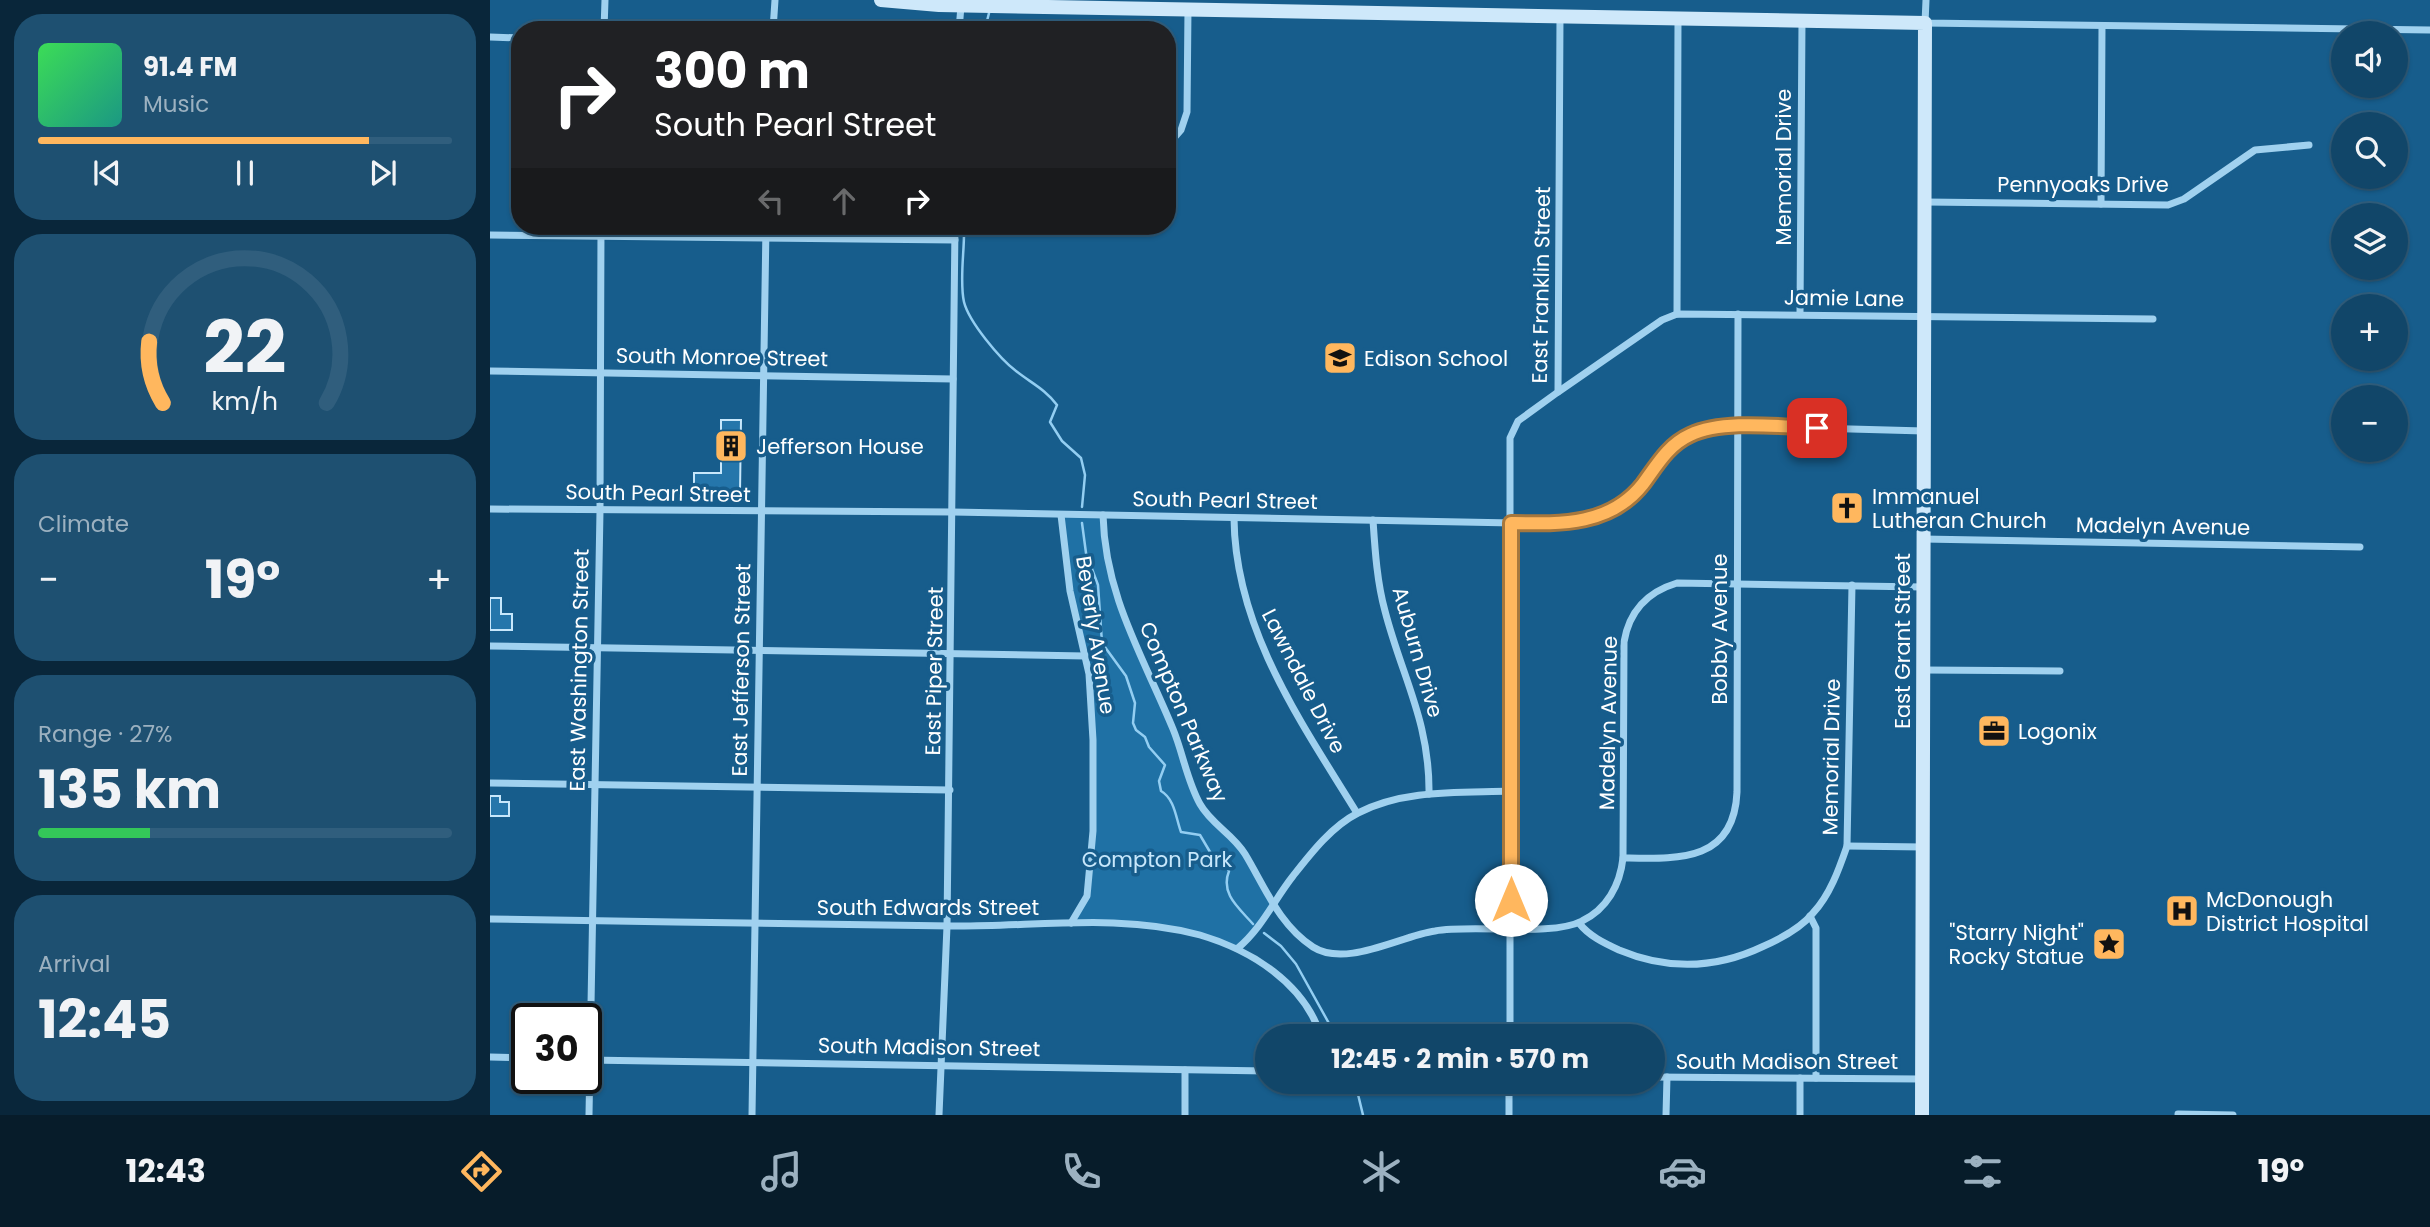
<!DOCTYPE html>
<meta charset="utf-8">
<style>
body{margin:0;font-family:Poppins,sans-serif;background:#1e5071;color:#f1f3f6;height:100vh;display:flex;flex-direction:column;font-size:26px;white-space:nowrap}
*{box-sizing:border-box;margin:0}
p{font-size:23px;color:#9cb1c0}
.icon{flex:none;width:38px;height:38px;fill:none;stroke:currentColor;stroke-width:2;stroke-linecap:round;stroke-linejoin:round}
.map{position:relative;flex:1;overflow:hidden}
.side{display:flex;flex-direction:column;gap:14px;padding:14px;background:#09263a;width:490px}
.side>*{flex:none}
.banner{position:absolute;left:21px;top:21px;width:665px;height:214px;border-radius:28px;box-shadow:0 2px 5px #0004,0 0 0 2px #305e7d;background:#202124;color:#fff;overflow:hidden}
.fabs{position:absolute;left:1841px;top:21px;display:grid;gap:14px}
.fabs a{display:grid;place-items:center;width:77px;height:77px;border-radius:50%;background:#114669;box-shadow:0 2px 5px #0004,0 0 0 2px #305e7d;font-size:35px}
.speed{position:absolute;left:21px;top:1003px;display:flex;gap:14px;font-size:35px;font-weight:700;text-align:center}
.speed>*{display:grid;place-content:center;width:91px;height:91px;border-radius:50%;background:#114669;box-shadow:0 2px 5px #0004,0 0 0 2px #305e7d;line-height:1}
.speed .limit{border:4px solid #111;border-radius:10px;background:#fff;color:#111}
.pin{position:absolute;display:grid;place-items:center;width:60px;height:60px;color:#fff;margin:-30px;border-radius:14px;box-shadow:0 4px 10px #0006}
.me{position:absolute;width:77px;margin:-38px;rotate:0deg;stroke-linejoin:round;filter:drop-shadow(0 0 5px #0008)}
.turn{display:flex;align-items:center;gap:24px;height:147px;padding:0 28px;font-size:32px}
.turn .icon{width:91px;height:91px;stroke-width:2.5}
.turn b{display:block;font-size:49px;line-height:60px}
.lanes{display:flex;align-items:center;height:66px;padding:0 28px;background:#0003;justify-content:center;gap:35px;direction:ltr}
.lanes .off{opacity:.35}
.big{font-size:52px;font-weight:700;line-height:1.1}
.side .widget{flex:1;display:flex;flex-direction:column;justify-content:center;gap:10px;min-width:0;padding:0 24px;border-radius:28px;background:#1e5071}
.side .dial{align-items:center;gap:0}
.dial svg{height:182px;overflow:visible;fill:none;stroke:#305e7d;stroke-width:7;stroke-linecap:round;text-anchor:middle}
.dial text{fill:#f1f3f6;stroke:none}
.song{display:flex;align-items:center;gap:21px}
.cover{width:84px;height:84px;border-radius:10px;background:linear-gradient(135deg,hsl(130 70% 55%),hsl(170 70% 35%))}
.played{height:7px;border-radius:4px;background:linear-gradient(90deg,#ffb75e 80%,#305e7d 80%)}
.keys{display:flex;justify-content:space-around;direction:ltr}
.heat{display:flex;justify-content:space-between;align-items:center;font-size:38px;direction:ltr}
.charge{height:10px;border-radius:5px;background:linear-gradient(90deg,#34c759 27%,#305e7d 0)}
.trip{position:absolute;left:765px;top:1024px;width:410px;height:70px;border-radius:35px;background:#114669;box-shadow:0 2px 5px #0004,0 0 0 2px #305e7d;font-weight:700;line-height:70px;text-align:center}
.tab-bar{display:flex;height:112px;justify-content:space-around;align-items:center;background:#071c2a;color:#9cb1c0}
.tab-bar .icon{width:49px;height:49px}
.tab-bar .current{color:#ffb75e}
.tab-bar b{font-size:32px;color:#f1f3f6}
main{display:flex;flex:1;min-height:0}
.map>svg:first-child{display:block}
</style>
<main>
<section class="side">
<div class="widget">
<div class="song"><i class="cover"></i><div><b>91.4 FM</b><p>Music</p></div></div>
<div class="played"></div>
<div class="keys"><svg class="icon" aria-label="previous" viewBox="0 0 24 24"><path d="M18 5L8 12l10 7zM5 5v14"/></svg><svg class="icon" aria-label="pause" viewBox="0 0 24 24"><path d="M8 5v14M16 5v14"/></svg><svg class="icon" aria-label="next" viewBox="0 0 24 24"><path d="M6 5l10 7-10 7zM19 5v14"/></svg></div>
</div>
<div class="widget dial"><svg viewBox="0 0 100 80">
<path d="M14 69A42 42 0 1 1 86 69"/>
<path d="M14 69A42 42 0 0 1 8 42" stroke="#ffb75e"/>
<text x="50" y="56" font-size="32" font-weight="700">22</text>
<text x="50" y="72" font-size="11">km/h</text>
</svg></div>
<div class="widget"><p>Climate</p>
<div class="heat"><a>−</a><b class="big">19°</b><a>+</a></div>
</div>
<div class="widget"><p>Range · 27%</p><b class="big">135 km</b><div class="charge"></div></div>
<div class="widget"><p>Arrival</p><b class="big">12:45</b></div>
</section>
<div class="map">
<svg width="1940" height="1115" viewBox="0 0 1940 1115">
<rect width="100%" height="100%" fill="#175d8c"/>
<polygon fill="#1f71a5" points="571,515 613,515 619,575 684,731 706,797 743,838 782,905 748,948 692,931 581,923 597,896 603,831 601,693 580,591"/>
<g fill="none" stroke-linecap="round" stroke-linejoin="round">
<g stroke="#93cef2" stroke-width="2.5">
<polyline points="487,30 497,21 499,13"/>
<path d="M474,226C475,249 469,280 474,302C479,322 510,359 526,371C541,383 555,389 567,405L560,422L572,441L591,458L595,475L592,507"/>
<path d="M592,523L596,553L608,585L612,643L636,676L645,703L643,723L646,730L655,737L659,747L675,765L669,781L671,791C685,799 686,819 691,832L710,835L723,857L734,862L739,871C730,894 749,908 763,924"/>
<polyline points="774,933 791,946 806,964 846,1036"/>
<polyline points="865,1082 873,1115"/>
</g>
</g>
<g fill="#2576ab" stroke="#c7e7fb" stroke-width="2">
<polygon points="231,420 251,420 250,493 204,493 204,473 231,473"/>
<polygon points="0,598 11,598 11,614 22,614 22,630 0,630"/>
<polygon points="0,796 10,796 10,802 19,802 19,816 0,816"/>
</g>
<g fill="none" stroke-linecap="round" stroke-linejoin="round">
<g stroke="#a0d1ef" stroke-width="7">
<polyline points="1436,0 1435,23 1940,30"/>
<polyline points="114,30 115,0"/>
<polyline points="283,30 285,0"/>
<polyline points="469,30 471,6"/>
<polyline points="0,37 30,38"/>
<polyline points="677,146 691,130 697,112 698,9"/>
<polyline points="1436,202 1678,205 1694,199 1765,150 1819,145"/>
<polyline points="1611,204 1612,26"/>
<polyline points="0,235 465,240"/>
<polyline points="1310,313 1312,21"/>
<polyline points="1187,314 1188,19"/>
<polyline points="0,371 463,379"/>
<polyline points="1068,392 1172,320 1187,314 1663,319"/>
<polyline points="0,509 463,512 1070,524 1094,520 1125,509 1148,490 1183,446 1209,431 1248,426 1434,431"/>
<polyline points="571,515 580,591 599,674 603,740 603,831 597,896 581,923"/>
<path d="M613,515C615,596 653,656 683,729C693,753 697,781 710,804C721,824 743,834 755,854C775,887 789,925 823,947C856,968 910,936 945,931C985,924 1061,937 1092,921C1117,909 1130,885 1133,858L1134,642C1139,612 1157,592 1187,583L1433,587"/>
<path d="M744,518C745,629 811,722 867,813"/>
<path d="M883,520C885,550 887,582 895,611C912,677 940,722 939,794"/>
<polyline points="1433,539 1870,547"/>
<polyline points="0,646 595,656"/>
<polyline points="1434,670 1570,671"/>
<polyline points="0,783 460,790"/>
<polyline points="1357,846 1433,847"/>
<path d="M1133,858C1187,859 1244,863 1247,792L1248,314"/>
<polyline points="1320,916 1326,928 1326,1078"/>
<path d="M0,919C154,921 308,925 462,926C544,927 630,913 710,935C761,950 814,983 831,1036"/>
<path d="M1089,923C1099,936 1114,943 1129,950C1179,971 1226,969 1274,946C1292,938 1311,928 1323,913C1340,895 1349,869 1357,846L1362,585"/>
<path d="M748,948C772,928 784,900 803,876C821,853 842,826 868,813C914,789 970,793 1021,791"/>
<polyline points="1020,1036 1020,438 1028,421 1068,392 1070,16"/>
<polyline points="0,1057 37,1058"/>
<polyline points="97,1060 777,1071"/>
<polyline points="1162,1077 1431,1079"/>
<polyline points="1310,1078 1310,1115"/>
<polyline points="1688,1114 1743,1115"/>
<polyline points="99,1115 110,511 111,226"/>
<polyline points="262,1115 276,226"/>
<polyline points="449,1115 457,926 465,226"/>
<polyline points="695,1115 695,1070"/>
<polyline points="1019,1115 1019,1082"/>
<polyline points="1176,1115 1177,1077"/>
</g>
<polyline stroke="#cee8fa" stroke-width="14" points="391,0 449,5 1435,23 1432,1115"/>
</g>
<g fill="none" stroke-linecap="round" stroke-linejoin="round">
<defs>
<path id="route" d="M1021,900V523C1070,524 1120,526 1153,484C1167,465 1178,445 1200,435C1234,419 1291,427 1327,428"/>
</defs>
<use href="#route" stroke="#a6773d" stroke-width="18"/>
<use href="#route" stroke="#ffb75e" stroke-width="12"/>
</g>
<defs>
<symbol id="school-square" viewBox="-11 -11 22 22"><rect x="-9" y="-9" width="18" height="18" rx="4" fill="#ffb75e" stroke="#175d8c"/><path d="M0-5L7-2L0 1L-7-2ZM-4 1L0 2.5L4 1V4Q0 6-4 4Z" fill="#111"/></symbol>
<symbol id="building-square" viewBox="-11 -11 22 22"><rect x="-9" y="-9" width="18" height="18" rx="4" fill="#ffb75e" stroke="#175d8c"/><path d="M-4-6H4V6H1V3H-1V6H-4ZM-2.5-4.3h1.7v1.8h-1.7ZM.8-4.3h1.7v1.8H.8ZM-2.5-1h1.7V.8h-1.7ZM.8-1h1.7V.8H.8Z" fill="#111"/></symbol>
<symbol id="church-square" viewBox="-11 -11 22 22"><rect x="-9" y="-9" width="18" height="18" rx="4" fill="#ffb75e" stroke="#175d8c"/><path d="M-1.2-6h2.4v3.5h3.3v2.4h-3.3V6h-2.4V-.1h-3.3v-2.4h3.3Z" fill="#111"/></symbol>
<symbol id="office-square" viewBox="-11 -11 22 22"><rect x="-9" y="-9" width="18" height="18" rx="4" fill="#ffb75e" stroke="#175d8c"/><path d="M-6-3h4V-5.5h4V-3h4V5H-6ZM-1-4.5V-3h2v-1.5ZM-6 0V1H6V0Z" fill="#111"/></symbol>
<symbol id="hospital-square" viewBox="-11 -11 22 22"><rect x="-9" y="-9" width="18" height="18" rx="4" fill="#ffb75e" stroke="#175d8c"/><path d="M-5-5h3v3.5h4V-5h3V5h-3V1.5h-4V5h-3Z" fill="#111"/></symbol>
<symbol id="sight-square" viewBox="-11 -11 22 22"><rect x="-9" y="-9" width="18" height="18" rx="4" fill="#ffb75e" stroke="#175d8c"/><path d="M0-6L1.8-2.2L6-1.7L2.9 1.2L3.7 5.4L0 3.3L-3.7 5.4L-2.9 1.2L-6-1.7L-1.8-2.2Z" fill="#111"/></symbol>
</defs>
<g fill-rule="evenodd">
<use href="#school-square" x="831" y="339" width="38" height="38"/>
<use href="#building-square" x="222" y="427" width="38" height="38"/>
<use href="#church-square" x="1338" y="489" width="38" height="38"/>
<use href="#office-square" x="1485" y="712" width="38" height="38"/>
<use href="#hospital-square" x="1673" y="892" width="38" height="38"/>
<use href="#sight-square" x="1600" y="925" width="38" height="38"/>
</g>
<g text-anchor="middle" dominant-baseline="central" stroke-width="7" stroke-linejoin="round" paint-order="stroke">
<g font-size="21" fill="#fff" stroke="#175d8c">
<text transform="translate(1293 167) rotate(-90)">Memorial Drive</text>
<text x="1593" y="184">Pennyoaks Drive</text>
<text transform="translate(1051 285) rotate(-89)">East Franklin Street</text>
<text transform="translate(1354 298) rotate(1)">Jamie Lane</text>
<text transform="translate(232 357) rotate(1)">South Monroe Street</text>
<text transform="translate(168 493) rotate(1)">South Pearl Street</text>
<text transform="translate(735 500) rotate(1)">South Pearl Street</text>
<text transform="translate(1673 526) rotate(1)">Madelyn Avenue</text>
<text transform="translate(1229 629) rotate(-90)">Bobby Avenue</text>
<text transform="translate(606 635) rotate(81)">Beverly Avenue</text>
<text transform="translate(1412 641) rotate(-90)">East Grant Street</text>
<text transform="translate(928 652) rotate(74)">Auburn Drive</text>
<text transform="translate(89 670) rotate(-89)">East Washington Street</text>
<text transform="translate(251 670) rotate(-89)">East Jefferson Street</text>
<text transform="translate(444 671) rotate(-89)">East Piper Street</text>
<text transform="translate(814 681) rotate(63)">Lawndale Drive</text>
<text transform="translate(694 712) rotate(67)">Compton Parkway</text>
<text transform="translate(1118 723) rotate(-89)">Madelyn Avenue</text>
<text transform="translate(1341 757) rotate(-89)">Memorial Drive</text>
<text x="438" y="907">South Edwards Street</text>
<text transform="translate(439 1047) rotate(1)">South Madison Street</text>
<text x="1297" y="1061">South Madison Street</text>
</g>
<g font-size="21" fill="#fff" stroke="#175d8c" text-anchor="start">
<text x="874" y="358">Edison School</text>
<text x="266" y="446">Jefferson House</text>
<text x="1382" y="496">Immanuel<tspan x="1382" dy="24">Lutheran Church</tspan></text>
<text x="1528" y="731">Logonix</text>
<text x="1716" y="899">McDonough<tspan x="1716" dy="24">District Hospital</tspan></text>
<text x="1594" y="932" text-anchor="end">"Starry Night"<tspan x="1594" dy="24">Rocky Statue</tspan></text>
</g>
<g font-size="21" fill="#c7e7fb" stroke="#175d8c">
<text x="667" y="859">Compton Park</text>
</g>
</g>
</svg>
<div class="fabs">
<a><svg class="icon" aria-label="sound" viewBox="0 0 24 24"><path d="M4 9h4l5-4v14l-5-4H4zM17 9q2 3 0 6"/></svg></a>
<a><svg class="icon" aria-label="search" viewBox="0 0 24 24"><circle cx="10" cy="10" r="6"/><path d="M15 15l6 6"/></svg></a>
<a><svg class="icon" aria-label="layers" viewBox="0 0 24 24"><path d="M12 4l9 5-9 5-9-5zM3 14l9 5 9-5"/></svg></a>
<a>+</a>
<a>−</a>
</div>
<div class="speed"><div class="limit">30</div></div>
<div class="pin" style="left:1327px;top:428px;background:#d93025"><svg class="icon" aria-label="arrive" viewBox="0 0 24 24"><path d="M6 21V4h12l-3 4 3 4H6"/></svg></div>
<svg class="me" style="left:1021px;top:900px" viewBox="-20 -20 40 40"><circle r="19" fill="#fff"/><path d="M0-13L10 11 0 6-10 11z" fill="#ffb75e"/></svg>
<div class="trip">12:45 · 2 min · 570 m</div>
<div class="banner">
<div class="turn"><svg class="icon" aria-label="right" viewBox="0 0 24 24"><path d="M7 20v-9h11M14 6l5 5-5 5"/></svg><div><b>300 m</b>South Pearl Street</div></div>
<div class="lanes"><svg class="icon off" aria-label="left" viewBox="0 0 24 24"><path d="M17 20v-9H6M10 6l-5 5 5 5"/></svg><svg class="icon off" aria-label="ahead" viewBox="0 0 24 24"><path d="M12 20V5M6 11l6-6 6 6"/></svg><svg class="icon" aria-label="right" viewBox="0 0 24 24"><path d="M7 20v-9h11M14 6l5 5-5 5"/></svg></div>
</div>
</div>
</main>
<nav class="tab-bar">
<b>12:43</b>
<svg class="icon current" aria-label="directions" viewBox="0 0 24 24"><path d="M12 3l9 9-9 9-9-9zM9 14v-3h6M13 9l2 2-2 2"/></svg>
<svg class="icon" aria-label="music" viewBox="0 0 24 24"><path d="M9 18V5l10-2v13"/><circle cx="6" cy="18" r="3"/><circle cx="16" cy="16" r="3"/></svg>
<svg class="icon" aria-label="phone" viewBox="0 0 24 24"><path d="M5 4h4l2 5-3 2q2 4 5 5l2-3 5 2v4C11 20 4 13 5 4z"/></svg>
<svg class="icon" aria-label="climate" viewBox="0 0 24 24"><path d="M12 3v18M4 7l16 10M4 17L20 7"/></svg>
<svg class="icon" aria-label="car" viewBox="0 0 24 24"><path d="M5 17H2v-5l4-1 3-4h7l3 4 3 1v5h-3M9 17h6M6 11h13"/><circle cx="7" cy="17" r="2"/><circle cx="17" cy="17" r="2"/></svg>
<svg class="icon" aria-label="filters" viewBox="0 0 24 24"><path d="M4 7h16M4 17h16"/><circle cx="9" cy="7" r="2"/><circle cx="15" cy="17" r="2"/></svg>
<b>19°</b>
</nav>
